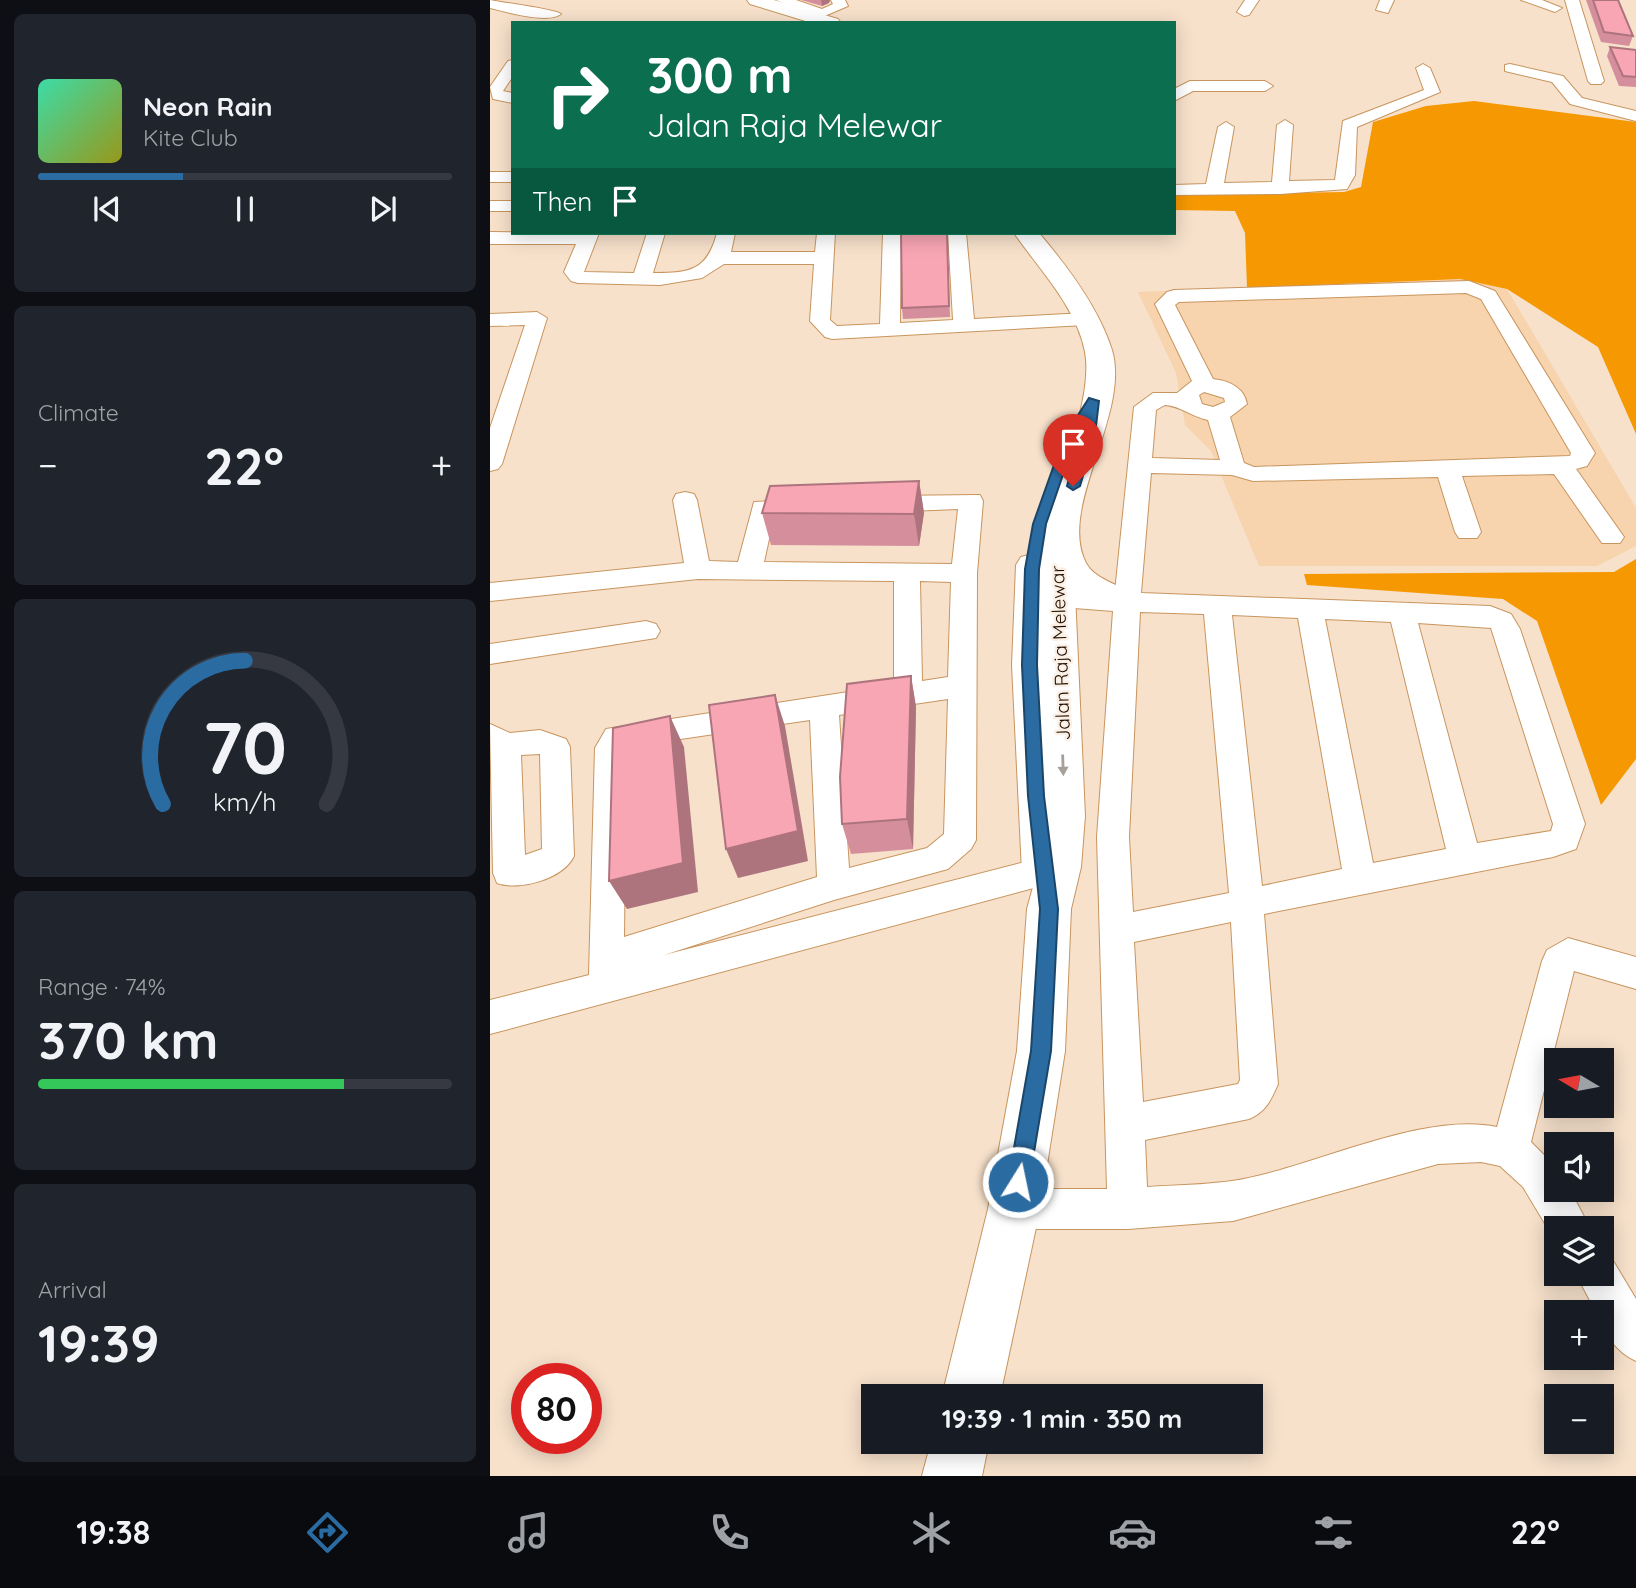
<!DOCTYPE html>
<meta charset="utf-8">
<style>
body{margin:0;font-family:Quicksand,sans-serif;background:#20242c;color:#f1f3f6;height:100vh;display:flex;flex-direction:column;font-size:26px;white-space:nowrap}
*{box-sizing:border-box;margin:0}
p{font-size:23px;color:#9ea1a6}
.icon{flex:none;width:38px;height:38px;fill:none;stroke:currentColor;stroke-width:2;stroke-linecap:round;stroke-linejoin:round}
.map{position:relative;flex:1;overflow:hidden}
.panel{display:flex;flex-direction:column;gap:14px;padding:14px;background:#0d0f14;width:490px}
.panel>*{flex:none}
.top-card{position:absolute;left:21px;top:21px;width:665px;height:214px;border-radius:0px;box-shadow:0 4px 18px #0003;background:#0b6e4f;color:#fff;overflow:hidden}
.needle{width:46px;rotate:280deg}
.tools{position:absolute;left:1054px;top:1048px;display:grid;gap:14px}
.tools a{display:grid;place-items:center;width:70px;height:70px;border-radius:0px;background:#171b24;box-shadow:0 4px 18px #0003;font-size:35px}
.speed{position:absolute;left:21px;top:1363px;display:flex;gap:14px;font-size:35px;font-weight:700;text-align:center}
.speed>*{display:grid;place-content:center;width:91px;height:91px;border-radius:50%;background:#171b24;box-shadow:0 4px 18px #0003;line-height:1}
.speed .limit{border:10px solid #d22;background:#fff;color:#111}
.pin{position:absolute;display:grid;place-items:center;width:60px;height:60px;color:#fff;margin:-72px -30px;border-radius:50% 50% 50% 0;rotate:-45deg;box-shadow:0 0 7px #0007}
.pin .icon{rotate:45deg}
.me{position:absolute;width:77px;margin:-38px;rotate:10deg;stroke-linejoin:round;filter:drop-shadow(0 0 5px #0008)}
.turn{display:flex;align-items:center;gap:24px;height:147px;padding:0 21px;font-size:32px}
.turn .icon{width:91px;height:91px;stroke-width:2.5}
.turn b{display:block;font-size:49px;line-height:60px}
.then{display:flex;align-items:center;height:66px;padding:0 21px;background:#0003;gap:14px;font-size:26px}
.big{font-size:52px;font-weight:700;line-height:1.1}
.panel .tile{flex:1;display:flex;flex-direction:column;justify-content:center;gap:10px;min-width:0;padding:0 24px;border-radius:10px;background:#20242c}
.panel .dial{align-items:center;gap:0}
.dial svg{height:182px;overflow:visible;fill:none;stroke:#363941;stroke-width:7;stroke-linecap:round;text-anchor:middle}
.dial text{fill:#f1f3f6;stroke:none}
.song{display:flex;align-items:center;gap:21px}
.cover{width:84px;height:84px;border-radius:10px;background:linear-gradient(135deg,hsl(160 70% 55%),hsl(60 70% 35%))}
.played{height:7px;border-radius:4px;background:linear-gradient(90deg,#2a6ba1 35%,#363941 35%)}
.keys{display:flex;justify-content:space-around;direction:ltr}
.heat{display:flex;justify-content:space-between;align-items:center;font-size:38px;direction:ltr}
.charge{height:10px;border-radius:5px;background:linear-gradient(90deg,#34c759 74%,#363941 0)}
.trip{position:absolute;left:371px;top:1384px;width:402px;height:70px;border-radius:0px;background:#171b24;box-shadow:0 4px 18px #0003;font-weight:700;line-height:70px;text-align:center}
.menu{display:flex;height:112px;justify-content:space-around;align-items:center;background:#090b0e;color:#9ea1a6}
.menu .icon{width:49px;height:49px}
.menu .on{color:#2a6ba1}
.menu b{font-size:32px;color:#f1f3f6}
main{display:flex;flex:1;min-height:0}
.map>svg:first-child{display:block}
</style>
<main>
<section class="panel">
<div class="tile">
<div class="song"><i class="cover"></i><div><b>Neon Rain</b><p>Kite Club</p></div></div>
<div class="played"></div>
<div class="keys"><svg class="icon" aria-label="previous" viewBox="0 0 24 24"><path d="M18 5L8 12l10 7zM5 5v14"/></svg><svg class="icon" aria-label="pause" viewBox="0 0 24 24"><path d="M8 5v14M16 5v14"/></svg><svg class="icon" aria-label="next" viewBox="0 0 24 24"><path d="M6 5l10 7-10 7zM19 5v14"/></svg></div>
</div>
<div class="tile"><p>Climate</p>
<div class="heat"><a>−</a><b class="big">22°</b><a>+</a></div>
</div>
<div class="tile dial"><svg viewBox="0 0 100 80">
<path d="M14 69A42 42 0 1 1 86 69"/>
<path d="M14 69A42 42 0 0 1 50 6" stroke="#2a6ba1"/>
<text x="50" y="56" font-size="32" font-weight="700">70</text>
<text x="50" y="72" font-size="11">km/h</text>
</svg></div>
<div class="tile"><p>Range · 74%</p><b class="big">370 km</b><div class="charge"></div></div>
<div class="tile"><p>Arrival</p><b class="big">19:39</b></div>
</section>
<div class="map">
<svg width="1146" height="1476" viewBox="0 0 1146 1476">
<rect width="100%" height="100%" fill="#f7e1cb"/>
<polygon fill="#f7d3ae" points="970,279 1017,289 1146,508 1146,546 1107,566 769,566 721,451 695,425 686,373 648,292"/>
<g fill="#f59802">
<polygon points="984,101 1146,122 1146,434 1108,347 1017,289 970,279 757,288 755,233 745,211 684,210 684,195 854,192 871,187 883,122 936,106"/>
<polygon points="1146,559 1146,759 1111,805 1047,621 1013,599 817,585 814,574 1124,572"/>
</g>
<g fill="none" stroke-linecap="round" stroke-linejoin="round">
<defs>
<g id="minor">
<path d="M0,0C14,3 64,9 71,14C58,24 16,12 0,8Z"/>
<polygon points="286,0 306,0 332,9 343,4 341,0 355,0 358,6 323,21 316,17 319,14"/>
<polygon points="755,0 769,0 759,15 754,16 747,12"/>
<polygon points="890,0 904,0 898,13 886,10"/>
<polygon points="1031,0 1052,0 1072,8 1065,12"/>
<polygon points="1075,0 1089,0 1114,81 1111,84 1101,84 1098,81"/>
<polygon points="23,60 23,76 13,91 23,93 23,103 3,99 0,87 18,61"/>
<polygon points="933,64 940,68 950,92 867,127 865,175 857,189 790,194 684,195 684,185 716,184 728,127 736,122 744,127 734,183 782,182 787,125 795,120 803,125 799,181 845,180 853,121 934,90 926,68"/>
<polygon points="1020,64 1073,76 1092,98 1146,111 1146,121 1080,104 1062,82 1015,71 1015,65"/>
<polygon points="700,81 775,81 783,86 775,91 703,91 684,101 684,89"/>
<rect x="0" y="172" width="23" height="10"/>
<rect x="0" y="201" width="23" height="10"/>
<path d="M0,232L109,233L94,272L144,273L157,233H175L163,273C200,273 217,271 227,233H245L241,252H325L327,233H345L340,320L347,326L390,324L393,233H411L410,323L463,320L458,233H476L484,319L595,313L605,319L595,325L342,339L335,337L320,321L324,264H234L212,278L170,285L88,283L81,281L74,272L86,244H0Z"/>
<path d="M979,281L1005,291L1105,453L1097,466L1086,469L1134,537L1130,543H1112L1064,474L972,476L991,532L987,538H969L965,532L948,477L763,481L742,475L661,473L651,593L1000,606L1021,614L1030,629L1095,824L1086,849L1063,857L774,914L788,1084C781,1100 776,1112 759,1119L655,1140L657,1187C685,1185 714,1185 742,1181C821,1169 930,1111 1007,1127L1052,961L1057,950L1078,938L1146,957V989L1084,971L1041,1142L1066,1167V1190H1080L1100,1228H1066V1242L1033,1187L1010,1166L991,1162L948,1164L743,1221L638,1229H524L510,1223L504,1209L510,1195L524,1189H617L607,837L623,611L558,606L554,599L558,592L567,590L625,592L644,407L663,393H687L702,381L665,304L677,292L684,290ZM976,293L991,299L1081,453L1080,456L764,467L754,463L740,417L757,404C754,387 739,381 723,379L685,305L689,302ZM714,392L734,398L735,402L723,407L712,404L709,395ZM675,405C691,406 702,417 718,420L730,460L662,458L666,410ZM650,612L714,614L739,893L643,912L639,837ZM742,615L808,618L852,869L772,886ZM835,619L901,622L956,849L883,863ZM928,623L1001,628L1063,824L1061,831L987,843ZM741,922L750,1080L748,1084L653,1102L644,942Z"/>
<polygon points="47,312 57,318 12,464 8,469 0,471 0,428 35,325 0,326 0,314"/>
<path d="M195,492L204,494L207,500L219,561L248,562L264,502L313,499L322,501L325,507L322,513L284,516L274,562L462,564L468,509L394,512L385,510L382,504L385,498L394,496L490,495L493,501L487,573L486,840L481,849L458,869L344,900L174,955L570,853L582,857L586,867L582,877L570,881L0,1034V1000L99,975L105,748L116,729L404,685V581L208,579L0,601V583L194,563L183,500L186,494ZM430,581L461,582L458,677L432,681ZM458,699L454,834L437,848L359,868L349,715ZM320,720L327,877L134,937L136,747Z"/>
<polygon points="156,621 166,624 170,631 166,638 0,664 0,644"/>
<path d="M0,724L20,733L50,730L76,739L80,747L84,856C73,879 30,891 7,883L3,873ZM50,754L52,849L35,855L31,755Z"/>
<path d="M1111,1255L1122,1259L1146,1299V1361C1128,1353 1111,1333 1111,1312H1106L1086,1274H1111Z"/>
</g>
<g id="highway">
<polygon points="257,0 284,0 348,19 351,23 322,23 260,4"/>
<path d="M524,233H549C577,266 609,308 622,350C641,414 567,507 596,563C607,583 635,583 646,601L641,610L629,613L585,593L595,816L591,867L581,909L575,1051L550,1209L510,1396H452L498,1209L527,1051L537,909L543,887L538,885L532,872L522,665L526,565L531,557L543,554L551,556C554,540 556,524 560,508C573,467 603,395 595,352C587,308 549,269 524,233Z"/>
<polygon points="441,1442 499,1442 492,1476 432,1476"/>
</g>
</defs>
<use href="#minor" stroke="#c8955e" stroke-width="2"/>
<use href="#highway" stroke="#c8955e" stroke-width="2"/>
<use href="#minor" fill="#fff" fill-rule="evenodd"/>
<use href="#highway" fill="#fff" fill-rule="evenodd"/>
</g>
<g fill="#d58e9b">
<polygon points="311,0 340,0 339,3 332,6"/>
<polygon points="1096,0 1128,0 1143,36 1139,46 1111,42"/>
<polygon points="1120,47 1146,50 1146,87 1129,86 1117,56"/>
<polygon points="457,233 460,317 413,319 412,308"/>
<polygon points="429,481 434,513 429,546 281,545 272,513"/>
<polygon points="421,676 426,707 423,849 361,854 352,824"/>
</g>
<g fill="#ae747e">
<polygon points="331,0 340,0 339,3 332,6"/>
<polygon points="429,481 434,513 429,546 424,514"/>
<polygon points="421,676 426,707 423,849 417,819"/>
<polygon points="285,695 295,726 318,861 248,878 236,849"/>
<polygon points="180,716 194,747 208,892 137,909 119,881"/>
</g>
<g fill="#f8a5b4" stroke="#ae747e" stroke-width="2">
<polygon points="1103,0 1128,0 1143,36 1114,32"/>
<polygon points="1120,47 1146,50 1146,77 1133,76"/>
<polygon points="411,233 457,233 459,306 412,308"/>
<polygon points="429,481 424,514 272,513 280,486"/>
<polygon points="421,676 417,819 352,824 350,777 357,684"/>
<polygon points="285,695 308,831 236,849 219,705"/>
<polygon points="180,716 193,863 119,881 123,728"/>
</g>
<defs><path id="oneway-solid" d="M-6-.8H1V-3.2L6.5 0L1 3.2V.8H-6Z" transform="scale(1.75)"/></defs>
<use fill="#a79f99" href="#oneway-solid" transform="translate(573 765) rotate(88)"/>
<polygon fill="#2a6ba1" stroke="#1b4669" stroke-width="2" points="599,398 609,401 605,434 590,486 583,490 577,486 594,425 586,437 556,524 549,569 547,665 554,796 568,909 561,1051 539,1182 536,1190 528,1193 521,1190 518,1182 541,1051 550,909 538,796 532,665 535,569 543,524 574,437"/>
<g text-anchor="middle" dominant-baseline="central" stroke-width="5" stroke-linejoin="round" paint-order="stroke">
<g font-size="19" fill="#220f00" stroke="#fbf0e5">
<text transform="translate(570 653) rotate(-92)">Jalan Raja Melewar</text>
</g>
</g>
</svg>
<div class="tools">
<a><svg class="needle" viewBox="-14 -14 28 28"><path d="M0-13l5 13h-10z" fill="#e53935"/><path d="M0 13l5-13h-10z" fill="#9ea1a6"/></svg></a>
<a><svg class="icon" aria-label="sound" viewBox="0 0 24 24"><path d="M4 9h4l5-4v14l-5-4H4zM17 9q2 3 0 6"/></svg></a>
<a><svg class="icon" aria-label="layers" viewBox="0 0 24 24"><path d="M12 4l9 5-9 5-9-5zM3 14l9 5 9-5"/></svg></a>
<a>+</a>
<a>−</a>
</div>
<div class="speed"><div class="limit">80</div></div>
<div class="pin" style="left:583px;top:486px;background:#d93025"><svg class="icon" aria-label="arrive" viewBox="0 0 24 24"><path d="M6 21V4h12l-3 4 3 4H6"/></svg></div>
<svg class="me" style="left:528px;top:1182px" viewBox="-20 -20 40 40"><circle r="17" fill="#2a6ba1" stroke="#fff" stroke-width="3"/><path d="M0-11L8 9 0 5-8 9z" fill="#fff"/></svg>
<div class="trip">19:39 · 1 min · 350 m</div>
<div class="top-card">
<div class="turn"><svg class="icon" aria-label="right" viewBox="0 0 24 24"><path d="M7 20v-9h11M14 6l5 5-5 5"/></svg><div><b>300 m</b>Jalan Raja Melewar</div></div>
<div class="then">Then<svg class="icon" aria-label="arrive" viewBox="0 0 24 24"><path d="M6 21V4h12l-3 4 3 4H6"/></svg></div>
</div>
</div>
</main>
<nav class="menu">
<b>19:38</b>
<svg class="icon on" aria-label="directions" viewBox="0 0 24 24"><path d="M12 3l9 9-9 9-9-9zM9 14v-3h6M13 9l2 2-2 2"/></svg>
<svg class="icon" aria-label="music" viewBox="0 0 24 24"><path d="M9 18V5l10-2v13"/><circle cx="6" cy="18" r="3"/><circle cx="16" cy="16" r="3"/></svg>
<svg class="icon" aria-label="phone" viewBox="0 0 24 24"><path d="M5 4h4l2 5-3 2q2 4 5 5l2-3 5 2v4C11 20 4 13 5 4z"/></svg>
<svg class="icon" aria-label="climate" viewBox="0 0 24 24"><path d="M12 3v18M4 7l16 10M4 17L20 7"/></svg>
<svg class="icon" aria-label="car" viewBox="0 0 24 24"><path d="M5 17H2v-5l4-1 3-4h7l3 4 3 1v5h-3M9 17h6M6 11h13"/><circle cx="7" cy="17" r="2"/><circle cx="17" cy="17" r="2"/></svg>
<svg class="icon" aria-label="filters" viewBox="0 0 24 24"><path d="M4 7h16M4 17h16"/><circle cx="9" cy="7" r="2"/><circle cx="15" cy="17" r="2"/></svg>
<b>22°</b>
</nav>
